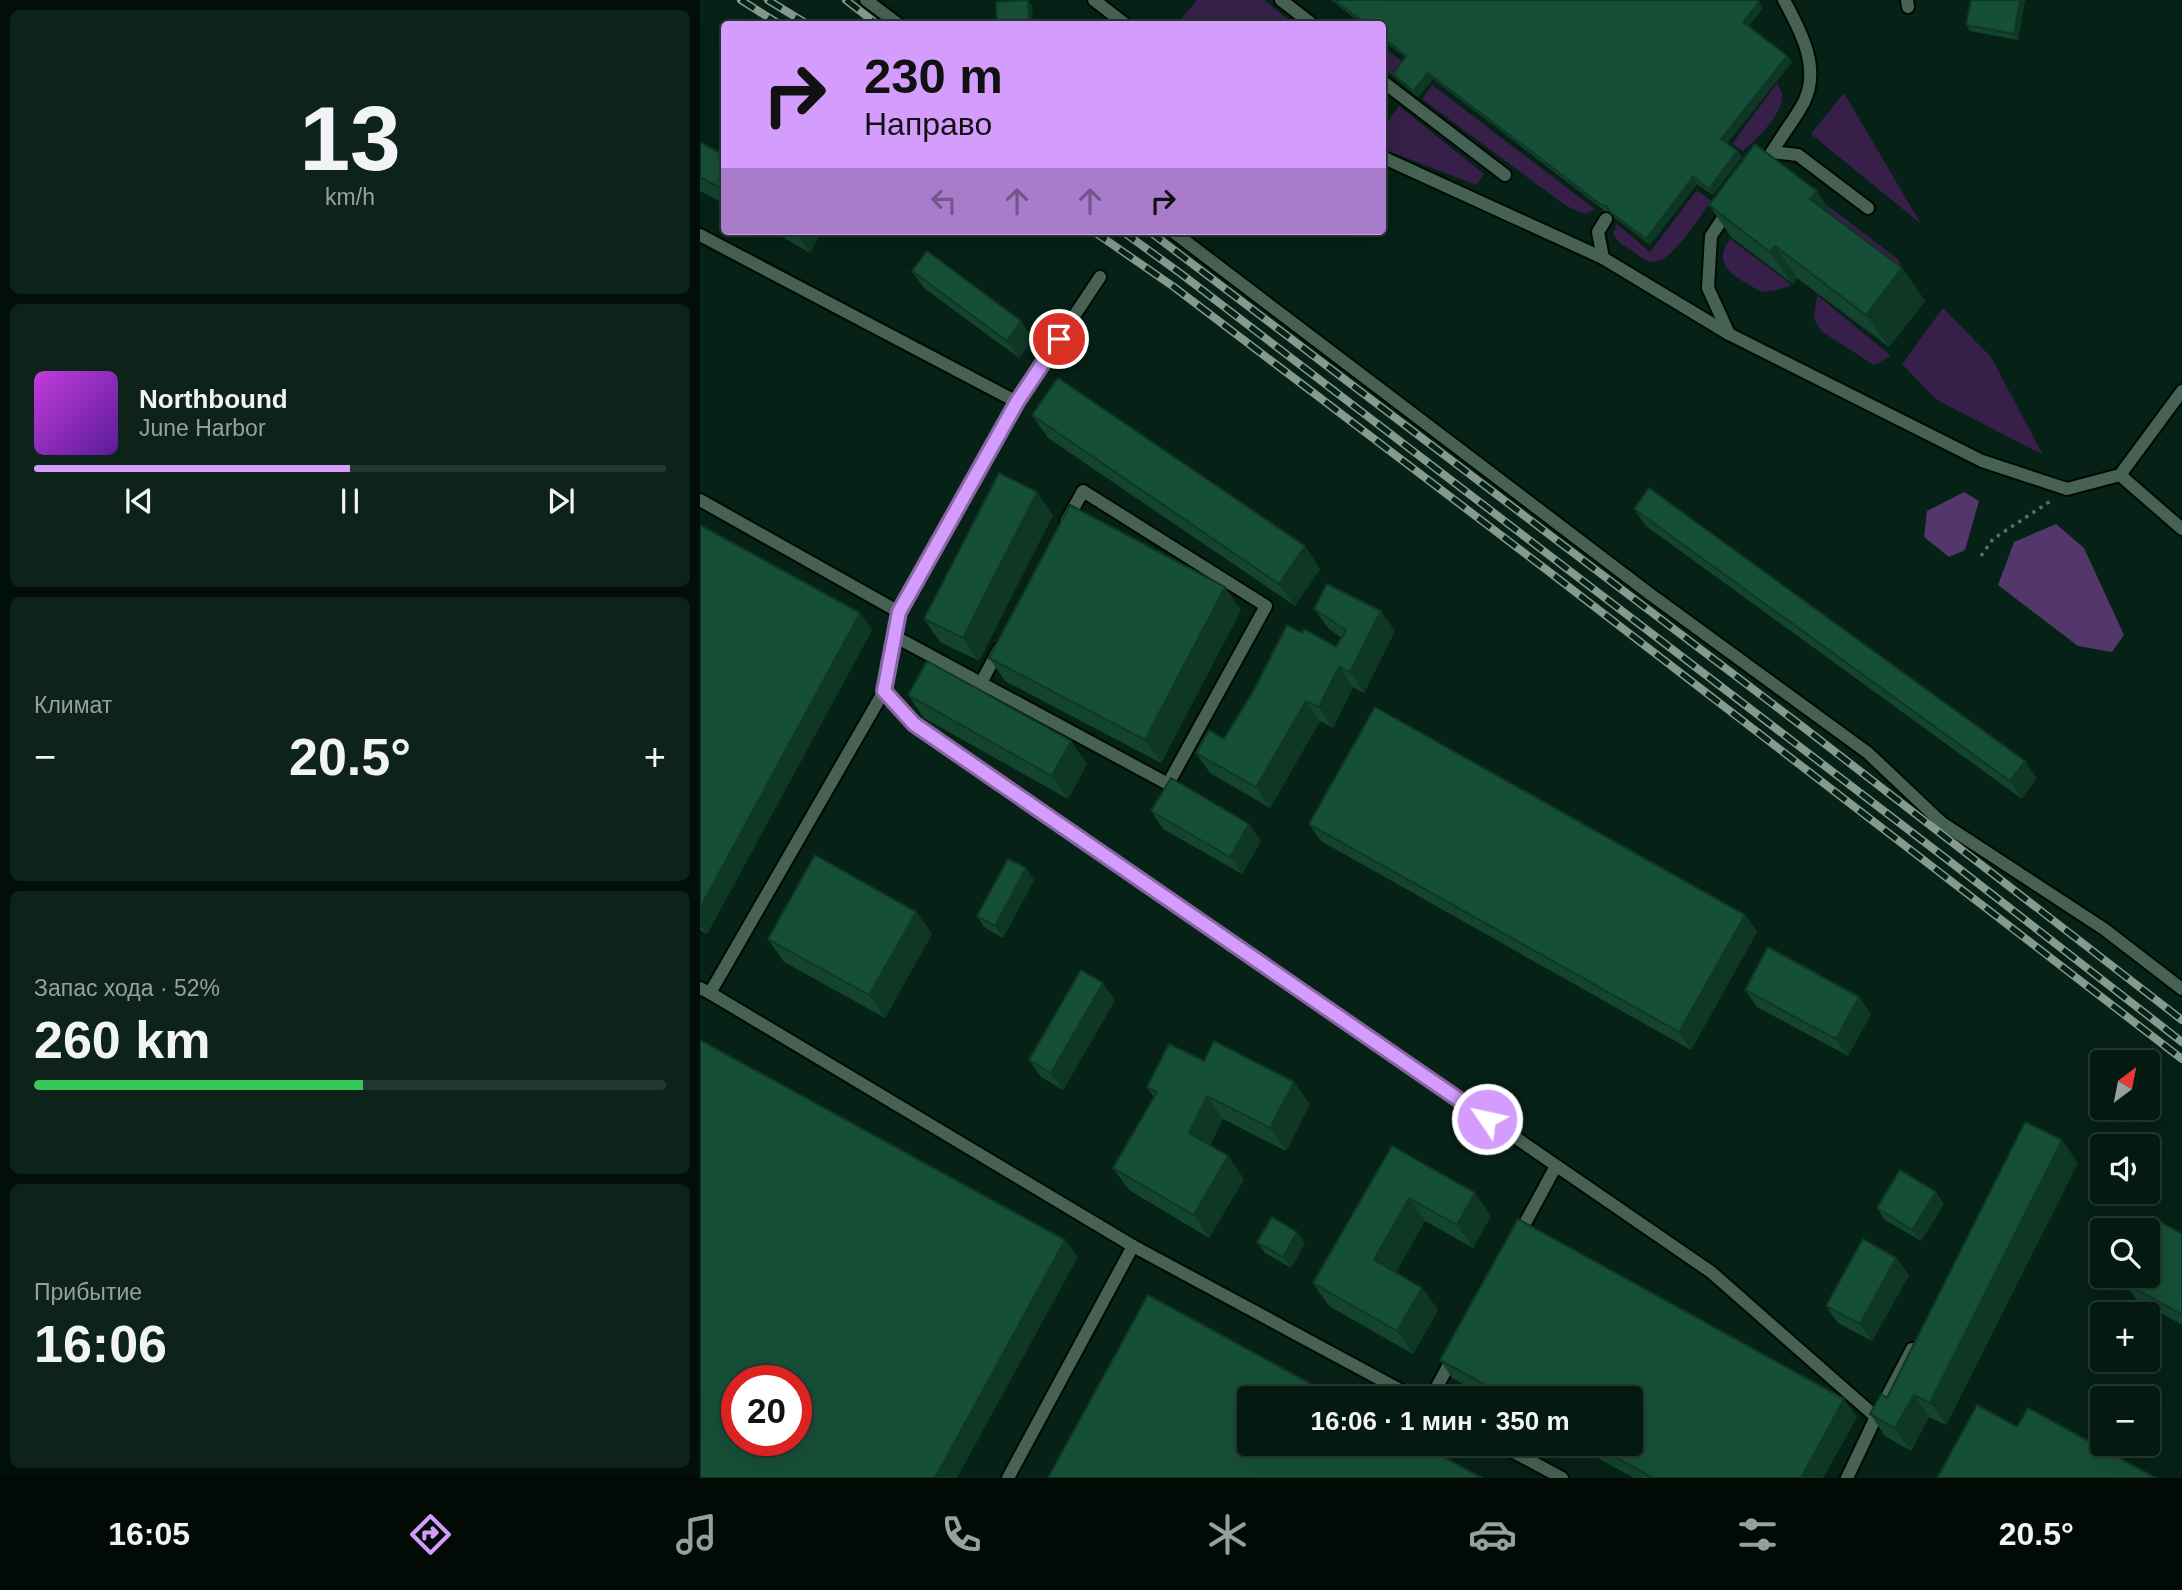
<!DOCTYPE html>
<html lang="ru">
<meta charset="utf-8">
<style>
body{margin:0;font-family:Helvetica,sans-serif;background:#0d2219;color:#f1f3f6;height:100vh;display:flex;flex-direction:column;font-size:26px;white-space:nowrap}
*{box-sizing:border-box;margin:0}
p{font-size:23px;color:#97a09f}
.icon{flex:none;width:38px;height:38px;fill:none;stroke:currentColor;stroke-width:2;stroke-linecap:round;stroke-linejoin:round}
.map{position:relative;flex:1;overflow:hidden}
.side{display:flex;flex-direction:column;gap:10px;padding:10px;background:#020e09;width:700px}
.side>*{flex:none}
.top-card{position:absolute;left:21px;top:21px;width:665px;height:214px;border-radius:7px;box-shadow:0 7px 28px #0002,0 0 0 2px #253830;background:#d39cfd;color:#111;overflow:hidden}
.needle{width:46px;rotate:32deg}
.tools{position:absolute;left:1390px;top:1050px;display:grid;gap:14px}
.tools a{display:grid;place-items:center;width:70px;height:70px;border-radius:7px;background:#041910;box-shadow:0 7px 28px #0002,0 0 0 2px #253830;font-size:35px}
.speed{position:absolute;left:21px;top:1365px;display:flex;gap:14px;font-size:35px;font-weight:700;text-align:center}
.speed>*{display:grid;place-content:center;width:91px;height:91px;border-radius:50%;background:#041910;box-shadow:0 7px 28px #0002,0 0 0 2px #253830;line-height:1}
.speed .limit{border:10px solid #d22;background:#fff;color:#111}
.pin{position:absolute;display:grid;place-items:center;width:60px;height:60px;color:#fff;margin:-30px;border:4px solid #fff;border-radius:50%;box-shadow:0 2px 7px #0007}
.me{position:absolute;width:77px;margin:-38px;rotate:304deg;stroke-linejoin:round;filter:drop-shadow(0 0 5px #0008)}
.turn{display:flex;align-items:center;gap:24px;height:147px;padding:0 28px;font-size:32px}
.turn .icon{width:91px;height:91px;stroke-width:2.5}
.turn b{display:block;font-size:49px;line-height:60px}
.lanes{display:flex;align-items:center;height:66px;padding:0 28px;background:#0003;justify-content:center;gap:35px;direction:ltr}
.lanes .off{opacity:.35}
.big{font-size:52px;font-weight:600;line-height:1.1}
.side .widget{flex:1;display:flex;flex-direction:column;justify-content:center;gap:10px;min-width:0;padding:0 24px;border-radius:10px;background:#0d2219}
.side .dial{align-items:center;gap:0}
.dial b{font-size:91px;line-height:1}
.song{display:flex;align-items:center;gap:21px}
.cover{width:84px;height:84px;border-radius:10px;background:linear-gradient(135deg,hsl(290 70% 55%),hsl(270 70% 35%))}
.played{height:7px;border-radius:4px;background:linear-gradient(90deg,#d39cfd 50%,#253830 50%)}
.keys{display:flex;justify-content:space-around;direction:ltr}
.heat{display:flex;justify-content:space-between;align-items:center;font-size:38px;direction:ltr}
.charge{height:10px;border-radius:5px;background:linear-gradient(90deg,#34c759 52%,#253830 0)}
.trip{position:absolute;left:537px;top:1386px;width:406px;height:70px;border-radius:7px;background:#041910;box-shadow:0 7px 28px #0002,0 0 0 2px #253830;font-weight:600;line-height:70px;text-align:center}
.tab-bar{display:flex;height:112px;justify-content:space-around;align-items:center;background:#020a06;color:#97a09f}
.tab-bar .icon{width:49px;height:49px}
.tab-bar .current{color:#d39cfd}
.tab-bar b{font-size:32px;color:#f1f3f6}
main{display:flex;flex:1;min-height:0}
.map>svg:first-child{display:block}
</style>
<main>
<section class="side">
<div class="widget dial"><b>13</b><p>km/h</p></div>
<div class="widget">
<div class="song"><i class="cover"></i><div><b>Northbound</b><p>June Harbor</p></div></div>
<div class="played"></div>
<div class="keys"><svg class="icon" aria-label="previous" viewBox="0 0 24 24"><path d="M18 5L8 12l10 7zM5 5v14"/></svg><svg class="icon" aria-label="pause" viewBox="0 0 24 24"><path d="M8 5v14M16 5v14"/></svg><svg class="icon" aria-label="next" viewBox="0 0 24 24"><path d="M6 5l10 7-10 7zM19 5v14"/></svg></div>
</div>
<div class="widget"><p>Климат</p>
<div class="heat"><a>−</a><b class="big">20.5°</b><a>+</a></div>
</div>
<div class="widget"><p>Запас хода · 52%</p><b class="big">260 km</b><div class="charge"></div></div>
<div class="widget"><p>Прибытие</p><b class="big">16:06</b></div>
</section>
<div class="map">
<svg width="1482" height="1478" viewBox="0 0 1482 1478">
<rect width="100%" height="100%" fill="#062116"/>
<g fill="#371f49">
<polygon points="497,0 564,0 594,24 477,24"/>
<polygon points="682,46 704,63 693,77 683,66"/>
<path d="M1077,83C1079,87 1081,90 1082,94C1085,112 1056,140 1043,151L1032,144Z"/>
<polygon points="732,85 895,209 885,214 866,206 722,99"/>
<polygon points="1144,93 1221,224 1111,134"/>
<polygon points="699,106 784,174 776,185 683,149 683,128"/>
<polygon points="1082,171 1199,260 1203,275 1079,176"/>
<path d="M997,190L1011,201C1000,216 973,261 954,262C946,262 939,256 934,252C926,247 917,242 913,234L917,224L950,252Z"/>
<path d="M1030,239L1092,285L1081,289L1061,292C1039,278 1009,268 1030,239Z"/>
<polygon points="1117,295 1191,356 1174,365 1121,331 1114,319"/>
<polygon points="1243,308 1291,357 1343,455 1237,400 1202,364"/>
</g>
<g fill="#54376a">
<polygon points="1264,492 1279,501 1265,550 1249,557 1224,537 1227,511"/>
<polygon points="1356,524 1384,548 1424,635 1412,652 1378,646 1298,585 1314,542"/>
</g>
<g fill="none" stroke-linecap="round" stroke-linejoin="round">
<defs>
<g id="service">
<polyline points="166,0 198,24"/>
<polyline points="394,0 425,24"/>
<polyline points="581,0 612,24"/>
<polyline points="1207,0 1208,7"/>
<polyline points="682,81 805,175"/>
<path d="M1072,152C1082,135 1095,119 1104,102C1121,67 1100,30 1084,0"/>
<polyline points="1069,156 1072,152 1098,155 1168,208"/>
<polyline points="682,157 903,258 1029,334 1282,461 1367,489 1420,475 1482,391"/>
<polyline points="472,231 950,594 1168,753 1242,823 1404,929 1482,989"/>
<polyline points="0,235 317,402"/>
<polyline points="903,258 898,232 906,219"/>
<polyline points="1029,334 1008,288 1011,236 1029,209"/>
<polyline points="1420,475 1482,529"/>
<polyline points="0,500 199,612"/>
<polyline points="194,636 468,784 566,606 383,491 366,522"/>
<polyline points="281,683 299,649"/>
<polyline points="184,691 214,724 1011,1272 1176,1417 1147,1478"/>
<polyline points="0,988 10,993 184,691 199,612 317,402 400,277"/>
<polyline points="10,993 433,1246 715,1398"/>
<polyline points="817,1238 856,1166"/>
<polyline points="731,1398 754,1355"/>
<polyline points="1180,1410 1212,1349"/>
<polyline points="799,1444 862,1478"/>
<polyline points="308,1478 433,1246"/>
</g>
</defs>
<use href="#service" stroke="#000a03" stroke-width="16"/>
<polyline stroke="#596f65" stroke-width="3.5" stroke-dasharray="3.5 5" stroke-linecap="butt" points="1281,556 1293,539 1352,500"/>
<use href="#service" stroke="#466254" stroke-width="12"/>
<defs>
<g id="rail">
<polyline points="41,0 79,24"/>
<polyline points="68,0 107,24"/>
<polyline points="146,0 177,24"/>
<polyline points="393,231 474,287 852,574 1482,1059"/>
<polyline points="422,231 480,273 1248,860 1482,1042"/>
<polyline points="449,231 1103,727 1482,1020"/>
</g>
</defs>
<use href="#rail" stroke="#869a90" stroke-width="8"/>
<use href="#rail" stroke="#062116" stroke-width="5" stroke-dasharray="16" stroke-linecap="butt"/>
</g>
<g fill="#13442f">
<polygon points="631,0 1057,0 1063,8 1049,26 1087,56 1092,62 1027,143 1037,151 1042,157 1013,195 997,184 950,245 915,218 910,212 905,211 733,79 718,97 697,80 693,74 705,57 682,40 682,24 662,24"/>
<polygon points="1325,0 1318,40 1270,31 1266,25"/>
<polygon points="0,142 24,155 24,204 0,191"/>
<polygon points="1009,205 1136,218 1202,268 1225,301 1189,347 1097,278 1093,284 1031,237"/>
<polygon points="72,231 122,231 110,253"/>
<polygon points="212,271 333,339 319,358 224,288"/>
<polygon points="332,415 620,569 595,606 348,438"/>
<polygon points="934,509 1337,778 1322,799 946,526"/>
<polygon points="353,515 279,661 240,642 224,619"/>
<polygon points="0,525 160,613 172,630 7,934 0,930"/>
<polygon points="614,609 695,631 664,693 653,687 633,728 620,721 570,808 510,773 496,753 524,739 602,633 636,647 642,638 629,629"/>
<polygon points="541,610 461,763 305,681 289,658"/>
<polygon points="208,695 387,764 368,799 224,718"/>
<polygon points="451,811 561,841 542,874 463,829"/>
<polygon points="609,824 1045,915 1057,932 991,1050 621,841"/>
<polygon points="334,880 303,938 285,928 277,916"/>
<polygon points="216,912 232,934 185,1018 84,962 68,939"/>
<polygon points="1045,990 1159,997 1171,1014 1148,1056 1057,1007"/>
<polygon points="415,1000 363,1090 341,1077 329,1060"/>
<polygon points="504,1061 610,1104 586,1151 523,1119 510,1145 544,1179 509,1238 429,1190 413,1168 454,1098 447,1087"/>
<polygon points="692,1146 791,1216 773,1248 725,1221 695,1273 722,1288 738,1310 713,1354 629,1306 613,1283"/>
<polygon points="1378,1163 1246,1425 1229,1417 1211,1451 1185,1436 1170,1414 1187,1398"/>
<polygon points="1244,1204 1221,1241 1185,1220 1177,1208"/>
<polygon points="597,1232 605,1243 591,1268 565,1253 557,1242"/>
<polygon points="1482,1234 1482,1325 1436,1299 1424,1282"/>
<polygon points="1196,1258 1209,1275 1172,1341 1138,1323 1126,1306"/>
<polygon points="740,1360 1157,1417 1123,1478 934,1478 872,1444 931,1444 931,1398 789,1398 752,1378"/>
</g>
<g fill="#0f3726">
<polygon points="328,0 332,5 333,24 331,24 330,23"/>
<polygon points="1320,0 1325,0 1318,40 1314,34"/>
<polygon points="1059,2 1063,8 1047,28 1043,22"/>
<polygon points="1087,56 1092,62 1026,145 1021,139"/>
<polygon points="728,73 733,79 718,97 713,91"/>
<polygon points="1037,151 1042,157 1013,195 1009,189"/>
<polygon points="993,177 997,184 950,245 946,239"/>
<polygon points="1117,191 1139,223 1110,199"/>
<polygon points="95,231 122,231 110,253 95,232"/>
<polygon points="1075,246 1097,278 1093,284 1070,252"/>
<polygon points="1202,268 1225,301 1189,347 1166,315"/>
<polygon points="321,321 333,339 319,358 307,341"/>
<polygon points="337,492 353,515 279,661 263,638"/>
<polygon points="605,546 620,569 595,606 579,584"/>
<polygon points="525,587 541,610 461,763 445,740"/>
<polygon points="681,611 695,631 664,693 650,672"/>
<polygon points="160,613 172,630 7,934 0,924 0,908"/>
<polygon points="639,667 653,687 633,728 619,707"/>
<polygon points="606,701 620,721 570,808 556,787"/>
<polygon points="371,741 387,764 368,799 352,776"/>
<polygon points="1325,761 1337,778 1322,799 1310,781"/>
<polygon points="549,824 561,841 542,874 530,857"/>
<polygon points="326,868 334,880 303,938 295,926"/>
<polygon points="216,912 232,934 185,1018 169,995"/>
<polygon points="1045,915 1057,932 991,1050 979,1032"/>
<polygon points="403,983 415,1000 363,1090 351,1073"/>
<polygon points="1159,997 1171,1014 1148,1056 1136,1039"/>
<polygon points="594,1082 610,1104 586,1151 570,1128"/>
<polygon points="507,1096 523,1119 505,1156 489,1133"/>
<polygon points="1362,1140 1378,1163 1246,1425 1230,1403"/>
<polygon points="528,1156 544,1179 509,1238 494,1215"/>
<polygon points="1236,1192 1244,1204 1221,1241 1212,1230"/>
<polygon points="775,1193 791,1216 773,1248 757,1225"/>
<polygon points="709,1198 725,1221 690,1283 674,1260"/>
<polygon points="597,1232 605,1243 591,1268 583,1257"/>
<polygon points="365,1240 378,1257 257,1478 235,1478"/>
<polygon points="1196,1258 1209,1275 1172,1341 1160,1324"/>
<polygon points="722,1288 738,1310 713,1354 697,1331"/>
<polygon points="1214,1395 1229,1417 1211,1451 1195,1428"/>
<polygon points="1144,1399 1157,1417 1123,1478 1101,1478"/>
</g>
<g fill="#164f37" stroke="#0f3726" stroke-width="2" fill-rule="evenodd">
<polygon points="328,0 330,23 297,24 296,2"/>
<polygon points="634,0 1057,0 1059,2 1043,22 1087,56 1021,139 1037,151 1009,189 993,177 946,239 910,212 907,206 900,204 728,73 713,91 693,74 706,56 682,37 682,24 666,24"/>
<polygon points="1271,0 1320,0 1314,34 1266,25"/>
<polygon points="0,142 24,155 24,190 0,177"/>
<polygon points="1055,144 1117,191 1110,199 1202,268 1166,315 1075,246 1070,252 1009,205"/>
<polygon points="227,251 321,321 307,341 212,271"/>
<polygon points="358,378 605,546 579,584 332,415"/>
<polygon points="299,473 337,492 263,638 224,619"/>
<polygon points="949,488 1325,761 1310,781 934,509"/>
<polygon points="370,505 525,587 445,740 289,658"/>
<polygon points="0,525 160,613 0,908"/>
<polygon points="627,584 681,611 650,672 639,667 619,707 606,701 556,787 496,753 509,730 524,739 554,690 587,625 602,633 604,629 636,647 646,630 614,609"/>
<polygon points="227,661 371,741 352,776 208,695"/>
<polygon points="675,707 1045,915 979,1032 609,824"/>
<polygon points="471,778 549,824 530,857 451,811"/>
<polygon points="115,855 216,912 169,995 68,939"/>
<polygon points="308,859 326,868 295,926 277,916"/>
<polygon points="1068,947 1159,997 1136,1039 1045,990"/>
<polygon points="381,970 403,983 351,1073 329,1060"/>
<path d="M0,1040L365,1240L235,1478H0ZM37,1381H96V1440H37Z"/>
<polygon points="514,1041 594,1082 570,1128 507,1096 489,1133 528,1156 494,1215 413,1168 457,1092 447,1087 469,1044 504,1061"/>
<polygon points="1325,1122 1362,1140 1230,1403 1214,1395 1195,1428 1170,1414 1181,1394 1187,1398"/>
<polygon points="692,1146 775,1193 757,1225 709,1198 674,1260 722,1288 697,1331 613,1283"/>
<polygon points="1200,1170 1236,1192 1212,1230 1177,1208"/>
<polygon points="572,1217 597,1232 583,1257 557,1242"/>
<polygon points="818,1219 1144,1399 1101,1478 953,1478 891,1444 931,1444 931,1398 809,1398 740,1360"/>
<polygon points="1459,1221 1482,1234 1482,1312 1481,1314 1424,1282 1427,1276 1447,1276 1447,1241"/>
<polygon points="1163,1239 1196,1258 1160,1324 1126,1306"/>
<polygon points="448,1295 637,1398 550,1398 550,1444 720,1444 782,1478 348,1478"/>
<polygon points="1277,1405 1317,1427 1328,1408 1456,1478 1237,1478"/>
</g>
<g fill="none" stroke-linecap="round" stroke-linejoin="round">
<defs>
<polyline id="route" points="359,339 317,402 199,612 184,691 214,724 787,1119"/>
</defs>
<use href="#route" stroke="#8965a4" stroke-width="18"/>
<use href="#route" stroke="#d39cfd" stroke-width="12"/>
</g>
</svg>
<div class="tools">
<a><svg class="needle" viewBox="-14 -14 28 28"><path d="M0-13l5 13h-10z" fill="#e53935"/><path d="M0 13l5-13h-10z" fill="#97a09f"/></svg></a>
<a><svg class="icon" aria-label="sound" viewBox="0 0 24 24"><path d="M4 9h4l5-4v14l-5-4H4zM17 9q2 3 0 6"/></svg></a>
<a><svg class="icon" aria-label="search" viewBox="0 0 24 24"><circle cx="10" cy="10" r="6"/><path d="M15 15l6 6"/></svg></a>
<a>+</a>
<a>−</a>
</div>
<div class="speed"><div class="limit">20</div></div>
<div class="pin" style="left:359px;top:339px;background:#d93025"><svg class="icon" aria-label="arrive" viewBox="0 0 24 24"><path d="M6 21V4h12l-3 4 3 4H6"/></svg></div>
<svg class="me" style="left:787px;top:1119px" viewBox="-20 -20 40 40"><circle r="17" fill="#d39cfd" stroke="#fff" stroke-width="3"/><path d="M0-11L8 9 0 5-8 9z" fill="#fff"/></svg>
<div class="trip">16:06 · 1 мин · 350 m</div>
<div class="top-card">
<div class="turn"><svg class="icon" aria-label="right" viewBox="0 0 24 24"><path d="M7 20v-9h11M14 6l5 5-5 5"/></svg><div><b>230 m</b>Направо</div></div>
<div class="lanes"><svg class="icon off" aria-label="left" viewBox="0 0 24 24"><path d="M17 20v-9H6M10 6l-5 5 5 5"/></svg><svg class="icon off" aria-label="ahead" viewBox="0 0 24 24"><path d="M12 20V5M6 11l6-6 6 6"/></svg><svg class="icon off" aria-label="ahead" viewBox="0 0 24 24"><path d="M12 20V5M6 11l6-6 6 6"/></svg><svg class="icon" aria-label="right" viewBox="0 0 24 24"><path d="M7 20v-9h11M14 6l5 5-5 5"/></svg></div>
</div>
</div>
</main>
<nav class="tab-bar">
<b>16:05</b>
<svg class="icon current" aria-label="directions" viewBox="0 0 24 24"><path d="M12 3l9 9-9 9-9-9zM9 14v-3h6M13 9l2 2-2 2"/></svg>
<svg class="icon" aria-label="music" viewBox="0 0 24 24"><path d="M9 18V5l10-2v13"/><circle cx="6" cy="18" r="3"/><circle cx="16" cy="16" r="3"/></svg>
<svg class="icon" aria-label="phone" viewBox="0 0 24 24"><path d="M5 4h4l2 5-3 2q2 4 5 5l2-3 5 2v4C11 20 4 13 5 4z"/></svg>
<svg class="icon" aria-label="climate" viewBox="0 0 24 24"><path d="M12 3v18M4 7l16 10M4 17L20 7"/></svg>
<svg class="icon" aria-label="car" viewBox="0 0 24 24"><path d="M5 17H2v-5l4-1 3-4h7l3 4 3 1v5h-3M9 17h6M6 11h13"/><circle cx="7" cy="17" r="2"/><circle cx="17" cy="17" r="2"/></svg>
<svg class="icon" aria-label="filters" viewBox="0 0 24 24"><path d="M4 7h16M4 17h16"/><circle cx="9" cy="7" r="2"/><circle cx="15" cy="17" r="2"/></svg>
<b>20.5°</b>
</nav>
